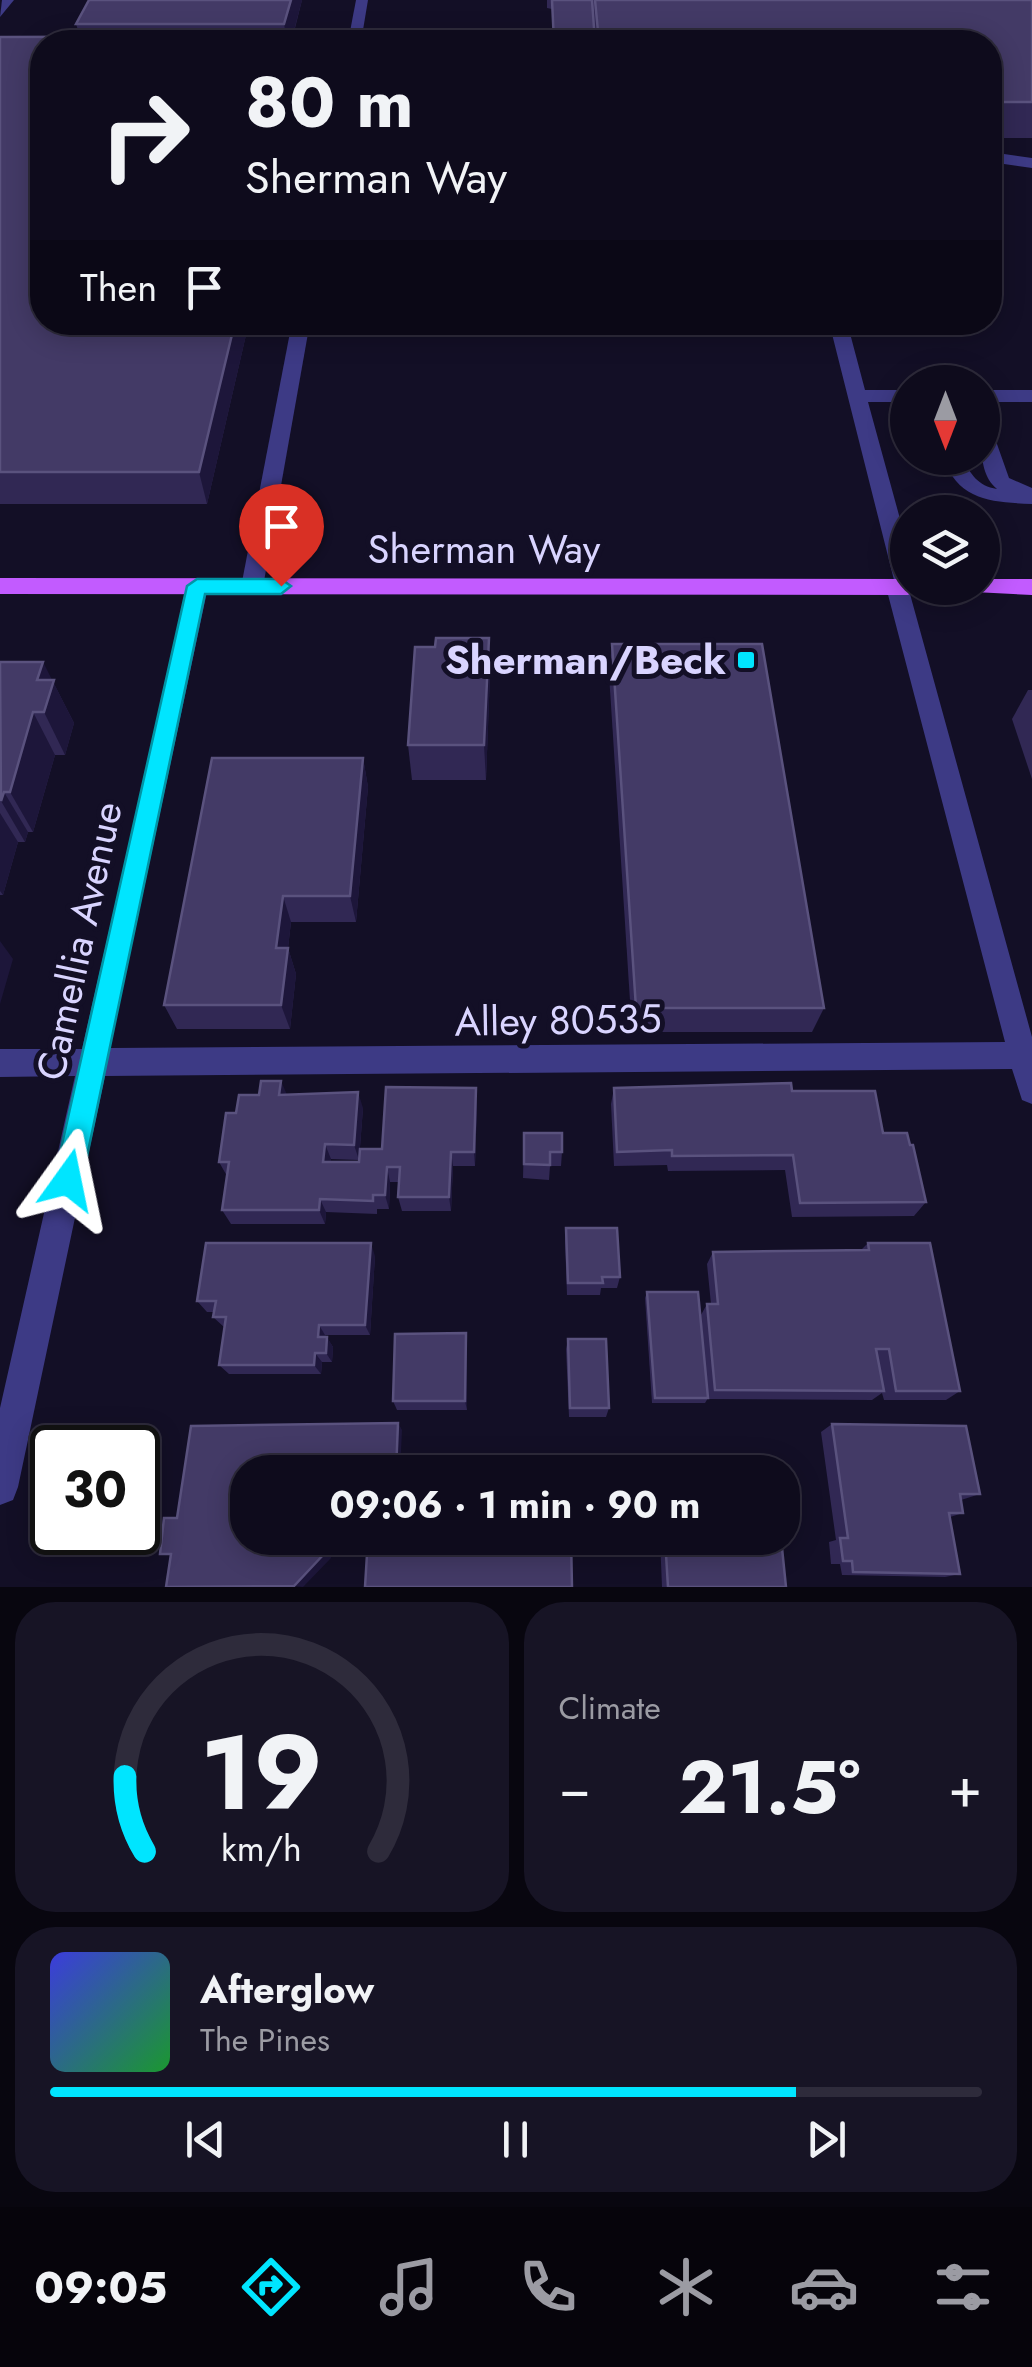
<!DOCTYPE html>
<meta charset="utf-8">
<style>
body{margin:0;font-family:Jost,sans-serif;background:#171425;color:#f1f3f6;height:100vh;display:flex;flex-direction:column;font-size:38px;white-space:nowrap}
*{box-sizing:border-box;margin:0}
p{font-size:32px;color:#9b9ba3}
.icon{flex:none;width:55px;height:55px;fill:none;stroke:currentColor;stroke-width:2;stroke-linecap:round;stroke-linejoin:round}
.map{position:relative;height:1587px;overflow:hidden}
.drawer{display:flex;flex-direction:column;gap:15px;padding:15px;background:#08060f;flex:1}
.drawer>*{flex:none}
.banner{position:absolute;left:30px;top:30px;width:972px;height:305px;border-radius:40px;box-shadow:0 5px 25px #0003,0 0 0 2px #2e2b3b;background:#0e0b1c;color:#f1f3f6;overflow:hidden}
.needle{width:65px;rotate:180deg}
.controls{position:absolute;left:890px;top:365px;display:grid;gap:20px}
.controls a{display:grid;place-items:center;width:110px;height:110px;border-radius:50%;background:#0e0b1c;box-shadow:0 5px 25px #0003,0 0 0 2px #2e2b3b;font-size:50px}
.speed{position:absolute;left:30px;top:1425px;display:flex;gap:20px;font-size:50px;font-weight:700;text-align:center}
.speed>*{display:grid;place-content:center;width:130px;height:130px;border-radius:50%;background:#0e0b1c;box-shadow:0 5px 25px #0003,0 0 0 2px #2e2b3b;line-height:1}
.speed .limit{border:5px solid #111;border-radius:15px;background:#fff;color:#111}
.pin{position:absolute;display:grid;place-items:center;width:85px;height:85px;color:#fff;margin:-102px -42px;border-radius:50% 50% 50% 0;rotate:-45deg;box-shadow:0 0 10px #0007}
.pin .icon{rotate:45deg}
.me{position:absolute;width:110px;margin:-55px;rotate:12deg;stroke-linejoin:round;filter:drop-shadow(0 0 8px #0008)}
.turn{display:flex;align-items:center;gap:35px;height:210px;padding:0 50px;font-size:45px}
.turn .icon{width:130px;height:130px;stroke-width:2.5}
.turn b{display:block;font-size:70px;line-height:85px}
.then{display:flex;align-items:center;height:95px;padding:0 50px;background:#0003;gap:20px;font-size:38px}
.big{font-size:75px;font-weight:700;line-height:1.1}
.drawer .card{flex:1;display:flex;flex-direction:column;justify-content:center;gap:15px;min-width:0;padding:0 35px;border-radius:40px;background:#171425}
.drawer .dial{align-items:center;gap:0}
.dial svg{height:260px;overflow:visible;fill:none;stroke:#2e2b3b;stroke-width:7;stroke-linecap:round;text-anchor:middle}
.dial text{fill:#f1f3f6;stroke:none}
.song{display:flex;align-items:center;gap:30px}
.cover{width:120px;height:120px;border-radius:15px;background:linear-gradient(135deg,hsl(240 70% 55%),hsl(130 70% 35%))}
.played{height:10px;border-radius:5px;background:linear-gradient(90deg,#00e5ff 80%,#2e2b3b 80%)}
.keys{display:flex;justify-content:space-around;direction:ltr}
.heat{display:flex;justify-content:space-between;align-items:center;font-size:55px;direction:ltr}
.drawer .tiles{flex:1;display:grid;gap:15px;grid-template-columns:1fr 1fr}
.card:last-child{grid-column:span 2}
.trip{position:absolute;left:230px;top:1455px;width:570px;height:100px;border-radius:40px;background:#0e0b1c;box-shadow:0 5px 25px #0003,0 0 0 2px #2e2b3b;font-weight:700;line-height:100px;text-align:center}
.menu{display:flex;height:160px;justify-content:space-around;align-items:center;background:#06040b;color:#9b9ba3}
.menu .icon{width:70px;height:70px}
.menu .current{color:#00e5ff}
.menu b{font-size:45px;color:#f1f3f6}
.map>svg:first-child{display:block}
</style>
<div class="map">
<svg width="1032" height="1587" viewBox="0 0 1032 1587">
<rect width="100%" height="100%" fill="#130f26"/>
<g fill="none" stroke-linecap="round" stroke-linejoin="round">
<g fill="#3d3a85" fill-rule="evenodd">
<polygon points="2,0 14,0 0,17"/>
<polygon points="356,0 368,0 361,42 348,42"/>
<polygon points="990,152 1032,158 1032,168 990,162"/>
<polygon points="292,322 310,322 263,587 252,595 241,587"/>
<polygon points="829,322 847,322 865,390 908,390 908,402 868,402 908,548 908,588 918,588 910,594 1032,1037 1032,1104 1022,1100 1012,1069 105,1076 18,1487 13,1500 0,1505 0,1408 75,1076 0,1077 0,1049 82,1049 189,582 197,579 208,587 110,1048 1005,1042 886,587 894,580"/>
<rect x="982" y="390" width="50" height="12"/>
<path d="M982,424L992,430L1009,478L1032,488V504C991,502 959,501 943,458H963C970,474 978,486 997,489C978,473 982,446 982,424Z"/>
</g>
<g fill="#c25bff" fill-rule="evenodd">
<polygon points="0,578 908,579 908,588 919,588 908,595 0,594"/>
<polygon points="982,579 1032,579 1032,595 974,592 971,588 982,588"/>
</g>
</g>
<g fill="#312854">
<polygon points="89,0 302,0 293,36 304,36 305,42 42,42 42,322 249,322 207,504 0,504 0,37 80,36 76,24"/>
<polygon points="547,0 1032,0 1032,138 990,138 990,42 553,42 552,9 547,8"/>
<polygon points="489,638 490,674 486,780 412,780 408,745 435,647"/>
<polygon points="612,644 824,1008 812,1032 632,1032 609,674"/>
<polygon points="0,662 52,680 74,723 65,755 55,755 33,832 28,832 25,842 18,842 3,895 0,895"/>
<polygon points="1028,690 1032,690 1032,779 1012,719"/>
<polygon points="363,758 368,787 356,922 291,922 288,948 296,974 290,1029 177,1029 164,1005"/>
<polygon points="614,1088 792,1091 910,1145 926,1202 914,1216 792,1217 785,1170 668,1171 667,1165 614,1166 611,1104"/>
<polygon points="286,1095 363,1108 359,1160 331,1159 330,1162 359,1162 477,1104 475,1166 453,1166 451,1211 402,1211 398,1197 399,1182 390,1182 389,1209 377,1209 377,1214 326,1212 325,1224 231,1224 222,1210 227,1176 219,1162 236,1113"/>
<polygon points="524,1133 562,1152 561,1166 550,1166 549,1180 523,1178"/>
<polygon points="566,1228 620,1277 617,1288 601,1288 600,1295 567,1295 565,1241"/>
<polygon points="868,1243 960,1391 946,1400 884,1400 882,1393 872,1400 708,1399 701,1315 707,1304 711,1304 707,1264 713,1252 861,1250"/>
<polygon points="375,1256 370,1335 325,1335 333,1347 332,1362 322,1362 321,1374 229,1374 219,1365 224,1327 213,1317 214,1312 207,1312 197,1301"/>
<polygon points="647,1292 708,1398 705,1403 652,1403 645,1298"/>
<polygon points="568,1339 609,1408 606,1417 569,1417 566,1349"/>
<polygon points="467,1343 467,1410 397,1410 393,1401"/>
<polygon points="832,1424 980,1494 961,1500 963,1513 950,1517 960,1574 945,1577 842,1575 840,1564 831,1564 829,1542 836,1540 821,1432"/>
<polygon points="660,1538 781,1538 786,1587 662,1587"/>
</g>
<g fill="#1d163a">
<polygon points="291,0 302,0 291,42 287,42 284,24"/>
<polygon points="235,322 249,322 207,504 199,472"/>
<polygon points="489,638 490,674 486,780 484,745"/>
<polygon points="43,662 74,723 65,755 44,712 37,680"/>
<polygon points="33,712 55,755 33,832 10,792"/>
<polygon points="363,758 368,787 356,922 350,896"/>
<polygon points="4,792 28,832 25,842 1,801"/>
<polygon points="0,813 18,842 3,895 0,891"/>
<polygon points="283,896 291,922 285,974 276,948"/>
<polygon points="0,941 13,959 0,1004"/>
<polygon points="288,948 296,974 290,1029 281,1005"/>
<polygon points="281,1081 288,1097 279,1095"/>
<polygon points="476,1088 477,1104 475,1166 474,1152"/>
<polygon points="358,1092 363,1108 359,1160 354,1145"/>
<polygon points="325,1144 331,1159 329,1176 323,1162"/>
<polygon points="451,1152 453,1166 451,1211 449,1197"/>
<polygon points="387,1167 390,1182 389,1209 385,1195"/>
<polygon points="320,1199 326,1212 325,1224 319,1210"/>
<polygon points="371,1243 375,1256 370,1335 365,1325"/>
<polygon points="319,1325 325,1335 324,1347 318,1337"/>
<polygon points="466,1333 467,1343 467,1410 465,1401"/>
<polygon points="327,1337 333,1347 332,1362 326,1353"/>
<polygon points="315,1353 322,1362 321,1374 314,1365"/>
<polygon points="398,1423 402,1430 400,1472 396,1472"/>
<polygon points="326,1538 332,1538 331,1558 303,1587 294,1586"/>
</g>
<g fill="#433a66" stroke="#5a527e" stroke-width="2.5">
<polygon points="89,0 291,0 284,24 76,24"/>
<polygon points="552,0 592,0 595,42 554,42"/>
<polygon points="595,0 1032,0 1032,102 990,102 990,42 599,42"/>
<polygon points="304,36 302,42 42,42 42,322 235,322 199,472 0,472 0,37"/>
<polygon points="436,638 489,638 484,745 408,745 415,647 435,647"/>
<polygon points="612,644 762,644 824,1008 636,1008"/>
<polygon points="0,662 43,662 37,680 54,680 44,712 33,712 10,792 4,792 1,801"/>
<polygon points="212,758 363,758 350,896 283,896 276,948 288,948 281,1005 164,1005"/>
<polygon points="261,1081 281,1081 279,1095 358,1092 354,1145 325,1144 323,1162 359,1162 360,1149 382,1149 386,1087 476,1088 474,1152 451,1152 449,1197 398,1197 400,1167 387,1167 385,1195 373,1195 373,1201 320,1199 319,1210 222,1210 229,1162 219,1162 226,1113 236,1113 239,1095 259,1095"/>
<polygon points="791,1083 792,1091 875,1091 883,1133 907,1133 910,1145 913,1145 926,1202 800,1203 793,1155 672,1156 672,1150 617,1152 614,1088"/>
<polygon points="524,1133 562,1133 562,1152 550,1152 550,1165 524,1164"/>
<polygon points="566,1228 617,1228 620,1277 602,1277 603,1283 568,1283"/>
<polygon points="206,1243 371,1243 365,1325 319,1325 318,1337 327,1337 326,1353 315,1353 314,1365 219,1365 226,1317 213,1317 216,1301 197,1301"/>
<polygon points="868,1243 930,1243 960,1391 896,1391 889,1349 876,1349 884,1391 715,1390 707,1304 718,1304 713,1252 869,1250"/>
<polygon points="647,1292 698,1292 708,1398 655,1398"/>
<polygon points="466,1333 465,1401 393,1401 395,1334"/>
<polygon points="568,1339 606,1339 609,1408 570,1408"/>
<polygon points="398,1423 396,1472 248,1472 248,1538 326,1538 324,1554 294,1586 166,1587 171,1554 160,1554 164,1518 177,1518 191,1426"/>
<polygon points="832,1424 966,1426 980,1494 960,1494 963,1513 949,1513 960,1574 853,1572 852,1561 843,1561 840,1538 848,1538"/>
<polygon points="368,1538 571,1538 572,1587 365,1587"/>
<polygon points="665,1538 781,1538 786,1587 668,1587"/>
</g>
<polygon fill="#00e5ff" stroke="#0095a6" stroke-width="2.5" points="197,579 281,579 291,586 281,594 205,594 82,1180 78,1189 68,1194 58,1189 54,1180 187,586"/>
<rect fill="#00e5ff" stroke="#130f26" stroke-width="4" x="736" y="650" width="20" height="20" rx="5"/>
<g text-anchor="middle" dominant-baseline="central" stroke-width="10" stroke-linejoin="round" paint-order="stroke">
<g font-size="40" fill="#d9d4ff" stroke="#130f26">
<text x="484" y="549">Sherman Way</text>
<text transform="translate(79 941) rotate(-78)">Camellia Avenue</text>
<text transform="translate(558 1020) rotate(-1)">Alley 80535</text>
</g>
<g font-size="40" font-weight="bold" fill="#d9d4ff" stroke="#130f26" text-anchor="end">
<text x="726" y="660">Sherman/Beck</text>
</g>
</g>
</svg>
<div class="controls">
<a><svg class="needle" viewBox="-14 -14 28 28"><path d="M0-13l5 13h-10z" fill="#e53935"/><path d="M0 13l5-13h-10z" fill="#9b9ba3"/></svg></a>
<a><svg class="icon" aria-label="layers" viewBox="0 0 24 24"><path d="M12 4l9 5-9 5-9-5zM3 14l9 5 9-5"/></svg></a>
</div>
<div class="speed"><div class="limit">30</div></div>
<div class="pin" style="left:281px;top:586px;background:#d93025"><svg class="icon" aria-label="arrive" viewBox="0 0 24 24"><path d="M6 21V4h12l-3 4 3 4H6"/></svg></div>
<svg class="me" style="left:68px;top:1180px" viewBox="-20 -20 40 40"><path d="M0-17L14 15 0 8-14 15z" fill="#00e5ff" stroke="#fff" stroke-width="4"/></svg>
<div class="trip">09:06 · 1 min · 90 m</div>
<div class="banner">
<div class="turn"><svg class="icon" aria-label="right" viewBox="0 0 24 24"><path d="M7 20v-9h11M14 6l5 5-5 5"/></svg><div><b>80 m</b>Sherman Way</div></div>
<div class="then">Then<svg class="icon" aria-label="arrive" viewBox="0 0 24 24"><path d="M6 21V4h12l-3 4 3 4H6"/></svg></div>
</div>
</div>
<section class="drawer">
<div class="tiles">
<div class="card dial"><svg viewBox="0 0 100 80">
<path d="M14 69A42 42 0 1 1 86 69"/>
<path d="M14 69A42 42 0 0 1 8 46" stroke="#00e5ff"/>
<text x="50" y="56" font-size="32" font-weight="700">19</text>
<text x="50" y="72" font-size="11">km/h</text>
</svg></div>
<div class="card"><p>Climate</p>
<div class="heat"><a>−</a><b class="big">21.5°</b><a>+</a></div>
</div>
<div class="card">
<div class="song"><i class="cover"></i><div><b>Afterglow</b><p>The Pines</p></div></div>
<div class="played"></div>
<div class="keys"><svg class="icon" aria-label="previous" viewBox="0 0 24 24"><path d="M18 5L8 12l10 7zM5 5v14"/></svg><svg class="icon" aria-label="pause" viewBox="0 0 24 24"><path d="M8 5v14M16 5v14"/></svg><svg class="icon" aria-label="next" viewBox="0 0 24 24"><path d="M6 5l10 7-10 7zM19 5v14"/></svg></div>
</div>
</div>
</section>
<nav class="menu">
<b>09:05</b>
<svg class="icon current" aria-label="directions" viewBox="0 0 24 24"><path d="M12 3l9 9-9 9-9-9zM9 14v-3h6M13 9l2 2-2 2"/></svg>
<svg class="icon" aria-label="music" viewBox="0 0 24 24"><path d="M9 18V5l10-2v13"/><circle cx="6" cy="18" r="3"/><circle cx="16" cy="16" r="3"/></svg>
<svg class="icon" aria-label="phone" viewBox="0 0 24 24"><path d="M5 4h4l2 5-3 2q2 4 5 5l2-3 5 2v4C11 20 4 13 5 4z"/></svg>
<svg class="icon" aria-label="climate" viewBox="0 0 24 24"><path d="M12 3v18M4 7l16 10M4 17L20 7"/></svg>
<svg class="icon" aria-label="car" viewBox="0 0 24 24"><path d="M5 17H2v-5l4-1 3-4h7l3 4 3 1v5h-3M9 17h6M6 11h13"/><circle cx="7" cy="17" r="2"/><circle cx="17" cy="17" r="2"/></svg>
<svg class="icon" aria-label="filters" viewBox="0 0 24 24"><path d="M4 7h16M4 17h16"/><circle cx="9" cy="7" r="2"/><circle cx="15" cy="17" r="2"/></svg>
</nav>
